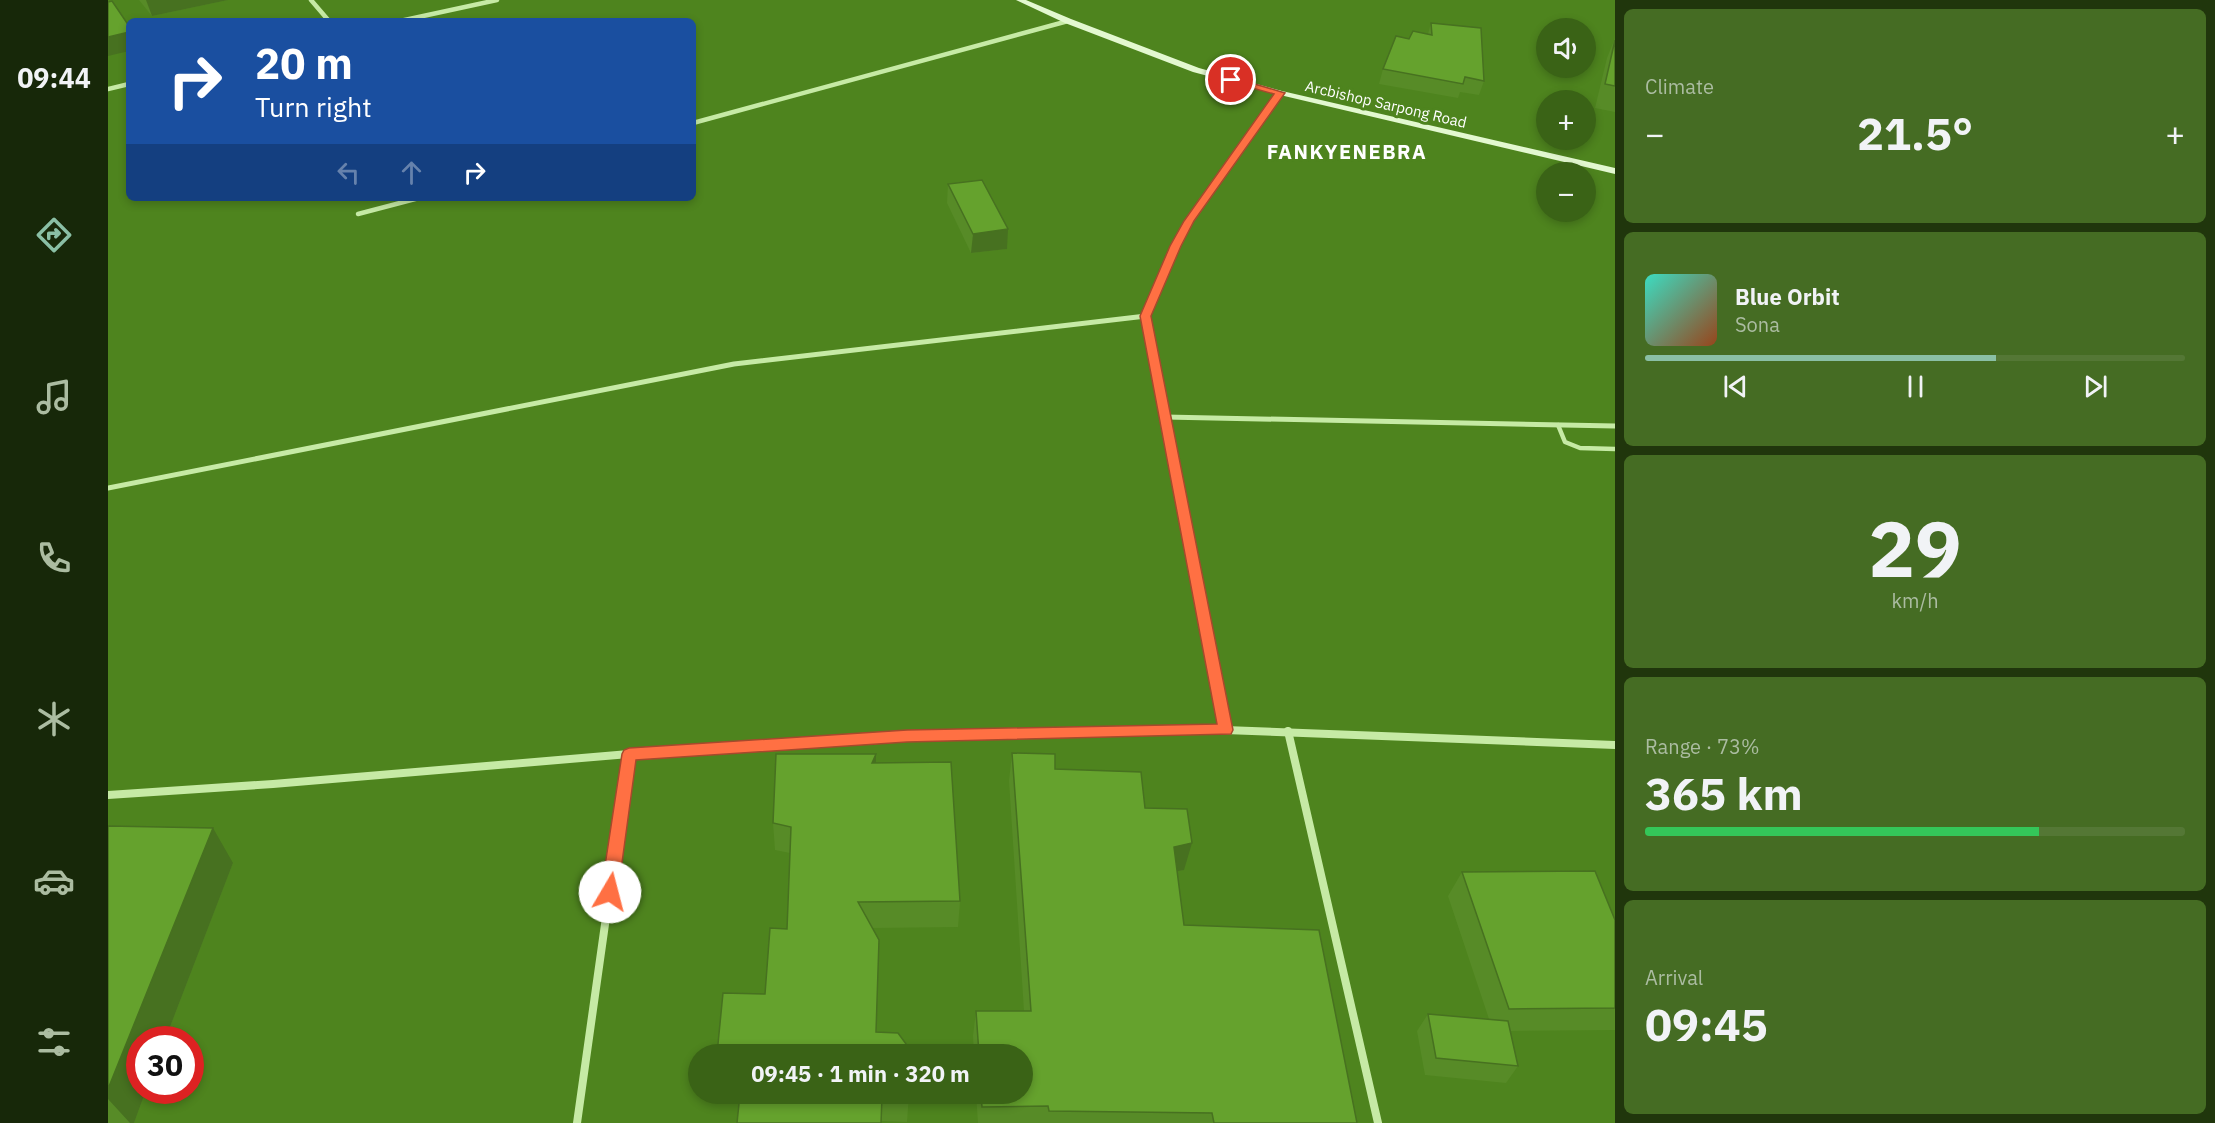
<!DOCTYPE html>
<meta charset="utf-8">
<style>
body{margin:0;font-family:"IBM Plex Sans",sans-serif;background:#456c23;color:#f1f3f6;height:100vh;display:flex;flex-direction:column;font-size:22px;white-space:nowrap}
*{box-sizing:border-box;margin:0}
p{font-size:20px;color:#abbca1}
.icon{flex:none;width:33px;height:33px;fill:none;stroke:currentColor;stroke-width:2;stroke-linecap:round;stroke-linejoin:round}
.map{position:relative;flex:1;overflow:hidden}
.panel{display:flex;flex-direction:column;gap:9px;padding:9px;background:#20360c;width:600px}
.panel>*{flex:none}
.guide{position:absolute;left:18px;top:18px;width:570px;height:183px;border-radius:9px;box-shadow:0 3px 9px #0003;background:#1a4fa0;color:#fff;overflow:hidden}
.controls{position:absolute;left:1428px;top:18px;display:grid;gap:12px}
.controls a{display:grid;place-items:center;width:60px;height:60px;border-radius:50%;background:#3a6316;box-shadow:0 3px 9px #0003;font-size:30px}
.speed{position:absolute;left:18px;top:1026px;display:flex;gap:12px;font-size:30px;font-weight:700;text-align:center}
.speed>*{display:grid;place-content:center;width:78px;height:78px;border-radius:50%;background:#3a6316;box-shadow:0 3px 9px #0003;line-height:1}
.speed .limit{border:9px solid #d22;background:#fff;color:#111}
.pin{position:absolute;display:grid;place-items:center;width:51px;height:51px;color:#fff;margin:-26px;border:3px solid #fff;border-radius:50%;box-shadow:0 2px 6px #0007}
.me{position:absolute;width:66px;margin:-33px;rotate:8deg;stroke-linejoin:round;filter:drop-shadow(0 0 4px #0008)}
.turn{display:flex;align-items:center;gap:21px;height:126px;padding:0 30px;font-size:27px}
.turn .icon{width:78px;height:78px;stroke-width:2.5}
.turn b{display:block;font-size:42px;line-height:51px}
.lanes{display:flex;align-items:center;height:57px;padding:0 30px;background:#0003;justify-content:center;gap:30px;direction:ltr}
.lanes .off{opacity:.35}
.big{font-size:45px;font-weight:700;line-height:1.1}
.panel .card{flex:1;display:flex;flex-direction:column;justify-content:center;gap:9px;min-width:0;padding:0 21px;border-radius:9px;background:#456c23}
.panel .dial{align-items:center;gap:0}
.dial b{font-size:78px;line-height:1}
.song{display:flex;align-items:center;gap:18px}
.cover{width:72px;height:72px;border-radius:9px;background:linear-gradient(135deg,hsl(170 70% 55%),hsl(20 70% 35%))}
.played{height:6px;border-radius:3px;background:linear-gradient(90deg,#8abfa5 65%,#547735 65%)}
.keys{display:flex;justify-content:space-around;direction:ltr}
.heat{display:flex;justify-content:space-between;align-items:center;font-size:33px;direction:ltr}
.charge{height:9px;border-radius:4px;background:linear-gradient(90deg,#34c759 73%,#547735 0)}
.trip{position:absolute;left:580px;top:1044px;width:345px;height:60px;border-radius:30px;background:#3a6316;box-shadow:0 3px 9px #0003;font-weight:700;line-height:60px;text-align:center}
main{display:flex;flex:1;min-height:0}
.menu{display:flex;flex-direction:column;width:108px;justify-content:space-around;align-items:center;background:#172809;color:#abbca1}
.menu .icon{width:42px;height:42px}
.menu .on{color:#8abfa5}
.menu b{font-size:27px;color:#f1f3f6}
.map>svg:first-child{display:block}
</style>
<main>
<nav class="menu">
<b>09:44</b>
<svg class="icon on" aria-label="directions" viewBox="0 0 24 24"><path d="M12 3l9 9-9 9-9-9zM9 14v-3h6M13 9l2 2-2 2"/></svg>
<svg class="icon" aria-label="music" viewBox="0 0 24 24"><path d="M9 18V5l10-2v13"/><circle cx="6" cy="18" r="3"/><circle cx="16" cy="16" r="3"/></svg>
<svg class="icon" aria-label="phone" viewBox="0 0 24 24"><path d="M5 4h4l2 5-3 2q2 4 5 5l2-3 5 2v4C11 20 4 13 5 4z"/></svg>
<svg class="icon" aria-label="climate" viewBox="0 0 24 24"><path d="M12 3v18M4 7l16 10M4 17L20 7"/></svg>
<svg class="icon" aria-label="car" viewBox="0 0 24 24"><path d="M5 17H2v-5l4-1 3-4h7l3 4 3 1v5h-3M9 17h6M6 11h13"/><circle cx="7" cy="17" r="2"/><circle cx="17" cy="17" r="2"/></svg>
<svg class="icon" aria-label="filters" viewBox="0 0 24 24"><path d="M4 7h16M4 17h16"/><circle cx="9" cy="7" r="2"/><circle cx="15" cy="17" r="2"/></svg>
</nav>
<div class="map">
<svg width="1507" height="1123" viewBox="0 0 1507 1123">
<rect width="100%" height="100%" fill="#4e841e"/>
<g fill="none" stroke-linecap="round" stroke-linejoin="round">
<polyline stroke="#c6eaa5" stroke-width="4.5" points="1450,425 1457,442 1472,448 1507,449"/>
<g stroke="#c6eaa5" stroke-width="4.5">
<polyline points="203,0 221,21"/>
<polyline points="292,21 389,0"/>
<polyline points="0,89 21,84"/>
<polyline points="585,123 960,21"/>
<polyline points="250,214 311,198"/>
<polyline points="1053,281 1081,221 1172,93"/>
</g>
<g stroke="#c6eaa5" stroke-width="5">
<polyline points="1054,279 1038,316 1101,646"/>
<polyline points="1057,417 1507,426"/>
<polyline points="0,488 626,364 1038,316"/>
</g>
<g stroke="#c6eaa5" stroke-width="8">
<polyline points="1101,645 1117,730"/>
<polyline points="1180,731 1270,1123"/>
<polyline points="0,795 165,784 521,754 799,736 1117,730 1507,745"/>
<polyline points="469,1123 521,754"/>
</g>
<polygon fill="#e3f8d0" fill-rule="evenodd" points="908,0 918,0 963,19 1091,68 1174,91 1507,168 1507,174 1172,95 1085,72 957,23"/>
</g>
<g fill="#578b27">
<polygon points="31,0 120,0 44,16"/>
<polygon points="1323,23 1376,81 1371,95 1352,92 1350,98 1271,84 1275,69 1301,39 1320,34"/>
<polygon points="1507,38 1507,112 1487,108 1499,58"/>
<polygon points="840,184 899,249 863,253 839,203"/>
<polygon points="904,753 947,769 1076,870 1069,871 1076,925 1249,1123 870,1123 868,1094 915,1094 915,1054 866,1054 865,1036 868,1011 916,1011 901,781"/>
<polygon points="768,754 768,763 852,901 850,927 765,928 769,1032 801,1048 657,994 679,929 682,853 667,850 665,823"/>
<polygon points="0,826 125,863 57,1040 32,1040 32,1090 38,1090 26,1123 0,1123"/>
<polygon points="1354,872 1507,920 1507,1030 1402,1031 1410,1066 1398,1083 1317,1075 1309,1031 1320,1014 1381,1019 1340,896"/>
<polygon points="632,1094 801,1094 799,1122 773,1121"/>
</g>
<g fill="#477120">
<polygon points="38,0 120,0 44,16"/>
<polygon points="21,32 21,51 0,56 0,37"/>
<polygon points="900,229 899,249 863,253 865,234"/>
<polygon points="768,754 768,782 764,763"/>
<polygon points="105,828 125,863 57,1040 32,1040 32,1090 38,1090 26,1123 22,1123 0,1099 0,1089"/>
<polygon points="1084,843 1076,870 1059,873 1066,847"/>
</g>
<g fill="#65a22d" stroke="#477120" stroke-width="1.5">
<polygon points="4,1 21,26 21,32 0,37 0,2"/>
<polygon points="1323,23 1373,28 1376,81 1357,77 1355,84 1275,69 1288,36 1301,39 1305,31 1324,35"/>
<polygon points="1507,40 1507,86 1497,84"/>
<polygon points="874,180 900,229 865,234 840,184"/>
<polygon points="904,753 947,754 947,769 1033,772 1037,808 1079,809 1084,843 1066,847 1076,925 1211,930 1249,1123 1106,1123 1104,1113 941,1111 940,1106 874,1107 873,1094 915,1094 915,1054 871,1054 868,1011 923,1011"/>
<polygon points="668,754 768,754 764,763 843,762 852,901 750,902 771,940 768,1032 790,1033 801,1048 801,1054 609,1054 615,993 657,994 662,928 679,929 683,827 665,823"/>
<polygon points="0,826 105,828 0,1089"/>
<polygon points="1487,871 1507,920 1507,1008 1401,1009 1354,872"/>
<polygon points="1320,1014 1400,1021 1410,1066 1328,1058"/>
<polygon points="632,1094 801,1094 801,1098 774,1097 773,1123 629,1123"/>
</g>
<polygon fill="#ff7043" stroke="#a6492c" stroke-width="1.5" points="1123,77 1177,93 1086,221 1073,246 1043,316 1125,730 1123,734 799,742 528,760 510,892 508,898 502,900 496,898 493,892 514,754 516,750 521,748 799,730 1109,724 1032,316 1062,246 1076,221 1166,94 1119,81 1119,78"/>
<g text-anchor="middle" dominant-baseline="central" stroke-width="6" stroke-linejoin="round" paint-order="stroke">
<g font-size="15" fill="#fff" stroke="#4e841e">
<text transform="translate(1278 104) rotate(13)">Arcbishop Sarpong Road</text>
</g>
<g font-size="20" font-weight="bold" letter-spacing="1.5" fill="#fff" stroke="#4e841e">
<text x="1239" y="151">FANKYENEBRA</text>
</g>
</g>
</svg>
<div class="controls">
<a><svg class="icon" aria-label="sound" viewBox="0 0 24 24"><path d="M4 9h4l5-4v14l-5-4H4zM17 9q2 3 0 6"/></svg></a>
<a>+</a>
<a>−</a>
</div>
<div class="speed"><div class="limit">30</div></div>
<div class="pin" style="left:1123px;top:80px;background:#d93025"><svg class="icon" aria-label="arrive" viewBox="0 0 24 24"><path d="M6 21V4h12l-3 4 3 4H6"/></svg></div>
<svg class="me" style="left:502px;top:892px" viewBox="-20 -20 40 40"><circle r="19" fill="#fff"/><path d="M0-13L10 11 0 6-10 11z" fill="#ff7043"/></svg>
<div class="trip">09:45 · 1 min · 320 m</div>
<div class="guide">
<div class="turn"><svg class="icon" aria-label="right" viewBox="0 0 24 24"><path d="M7 20v-9h11M14 6l5 5-5 5"/></svg><div><b>20 m</b>Turn right</div></div>
<div class="lanes"><svg class="icon off" aria-label="left" viewBox="0 0 24 24"><path d="M17 20v-9H6M10 6l-5 5 5 5"/></svg><svg class="icon off" aria-label="ahead" viewBox="0 0 24 24"><path d="M12 20V5M6 11l6-6 6 6"/></svg><svg class="icon" aria-label="right" viewBox="0 0 24 24"><path d="M7 20v-9h11M14 6l5 5-5 5"/></svg></div>
</div>
</div>
<section class="panel">
<div class="card"><p>Climate</p>
<div class="heat"><a>−</a><b class="big">21.5°</b><a>+</a></div>
</div>
<div class="card">
<div class="song"><i class="cover"></i><div><b>Blue Orbit</b><p>Sona</p></div></div>
<div class="played"></div>
<div class="keys"><svg class="icon" aria-label="previous" viewBox="0 0 24 24"><path d="M18 5L8 12l10 7zM5 5v14"/></svg><svg class="icon" aria-label="pause" viewBox="0 0 24 24"><path d="M8 5v14M16 5v14"/></svg><svg class="icon" aria-label="next" viewBox="0 0 24 24"><path d="M6 5l10 7-10 7zM19 5v14"/></svg></div>
</div>
<div class="card dial"><b>29</b><p>km/h</p></div>
<div class="card"><p>Range · 73%</p><b class="big">365 km</b><div class="charge"></div></div>
<div class="card"><p>Arrival</p><b class="big">09:45</b></div>
</section>
</main>
